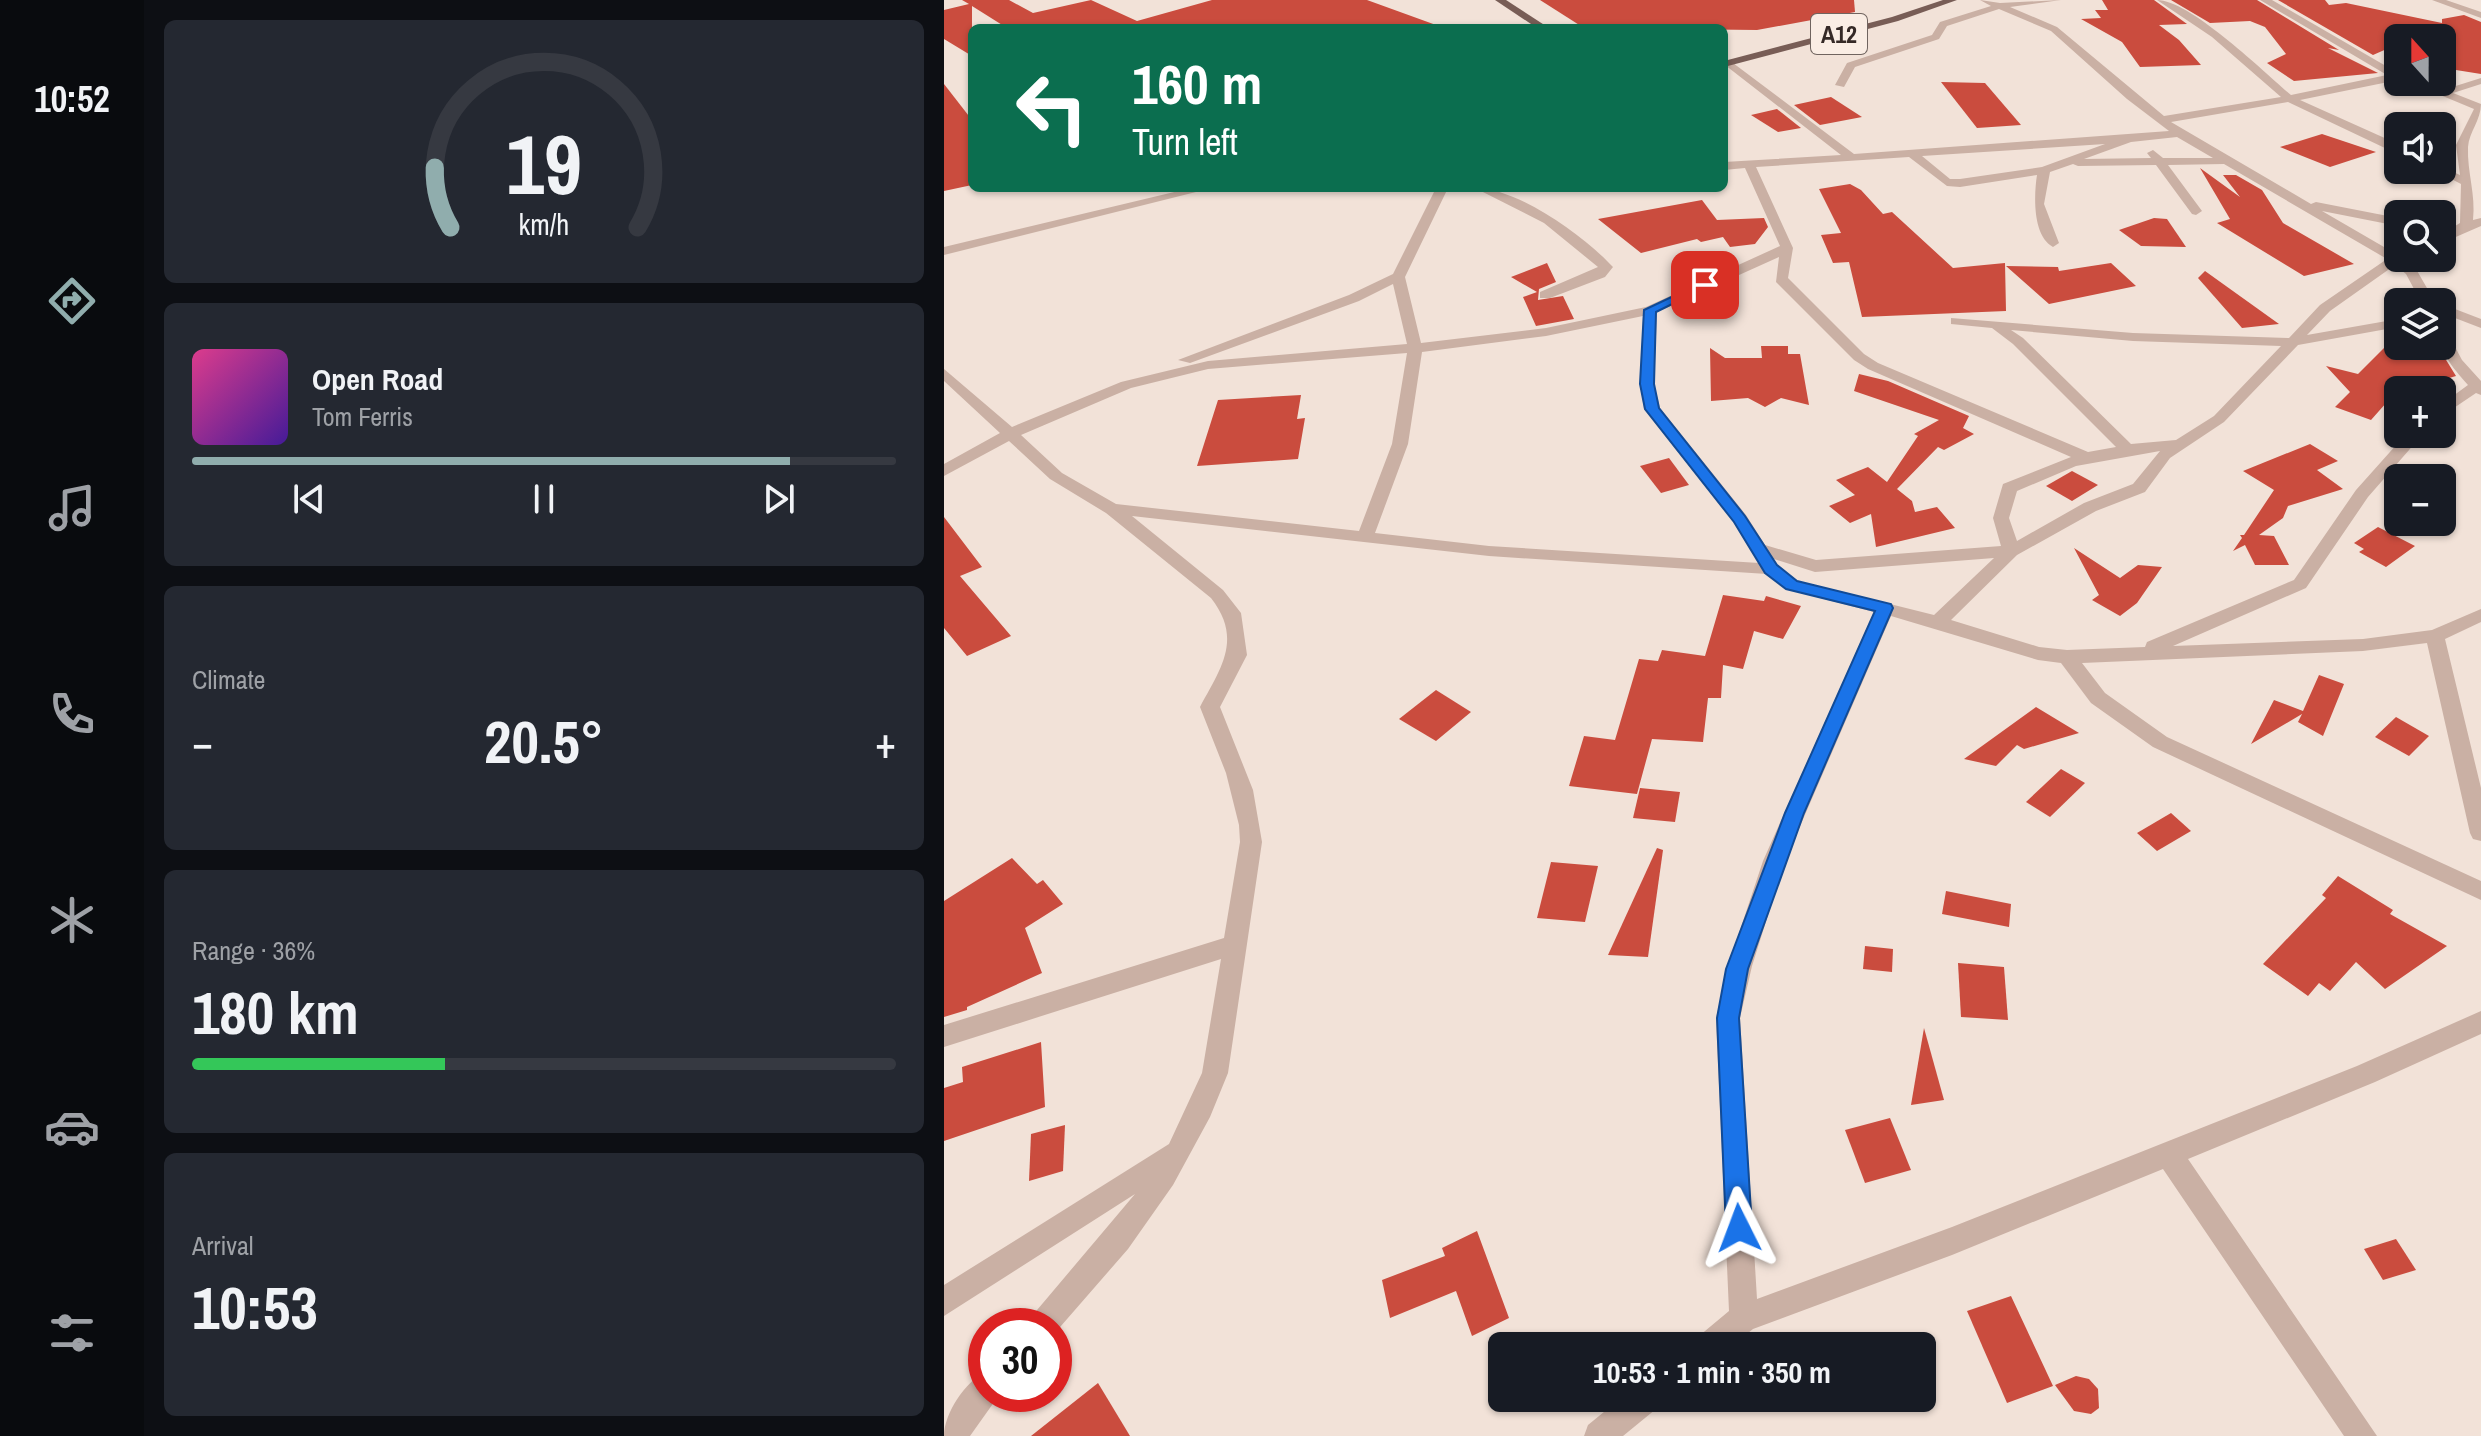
<!DOCTYPE html>
<meta charset="utf-8">
<style>
body{margin:0;font-family:"Archivo Narrow",sans-serif;background:#242831;color:#f1f3f6;height:100vh;display:flex;flex-direction:column;font-size:30px;white-space:nowrap}
*{box-sizing:border-box;margin:0}
p{font-size:26px;color:#9ea1a6}
.icon{flex:none;width:44px;height:44px;fill:none;stroke:currentColor;stroke-width:2;stroke-linecap:round;stroke-linejoin:round}
.map{position:relative;flex:1;overflow:hidden}
.details{display:flex;flex-direction:column;gap:20px;padding:20px;background:#0d0f14;width:800px}
.details>*{flex:none}
.hud{position:absolute;left:24px;top:24px;width:760px;height:168px;border-radius:12px;box-shadow:0 2px 6px #0004;background:#0b6e4f;color:#fff;overflow:hidden}
.needle{width:52px;rotate:339deg}
.buttons{position:absolute;left:1440px;top:24px;display:grid;gap:16px}
.buttons a{display:grid;place-items:center;width:72px;height:72px;border-radius:12px;background:#171b24;box-shadow:0 2px 6px #0004;font-size:40px}
.speed{position:absolute;left:24px;top:1308px;display:flex;gap:16px;font-size:40px;font-weight:700;text-align:center}
.speed>*{display:grid;place-content:center;width:104px;height:104px;border-radius:50%;background:#171b24;box-shadow:0 2px 6px #0004;line-height:1}
.speed .limit{border:12px solid #d22;background:#fff;color:#111}
.pin{position:absolute;display:grid;place-items:center;width:68px;height:68px;color:#fff;margin:-34px;border-radius:16px;box-shadow:0 4px 12px #0006}
.me{position:absolute;width:88px;margin:-44px;rotate:357deg;stroke-linejoin:round;filter:drop-shadow(0 0 6px #0008)}
.turn{display:flex;align-items:center;gap:28px;height:168px;padding:0 32px;font-size:36px}
.turn .icon{width:104px;height:104px;stroke-width:2.5}
.turn b{display:block;font-size:56px;line-height:68px}
.big{font-size:60px;font-weight:800;line-height:1.1}
.details .widget{flex:1;display:flex;flex-direction:column;justify-content:center;gap:12px;min-width:0;padding:0 28px;border-radius:12px;background:#242831}
.details .dial{align-items:center;gap:0}
.dial svg{height:208px;overflow:visible;fill:none;stroke:#363941;stroke-width:7;stroke-linecap:round;text-anchor:middle}
.dial text{fill:#f1f3f6;stroke:none}
.song{display:flex;align-items:center;gap:24px}
.cover{width:96px;height:96px;border-radius:12px;background:linear-gradient(135deg,hsl(330 70% 55%),hsl(260 70% 35%))}
.played{height:8px;border-radius:4px;background:linear-gradient(90deg,#90adad 85%,#363941 85%)}
.keys{display:flex;justify-content:space-around;direction:ltr}
.heat{display:flex;justify-content:space-between;align-items:center;font-size:44px;direction:ltr}
.charge{height:12px;border-radius:6px;background:linear-gradient(90deg,#34c759 36%,#363941 0)}
.trip{position:absolute;left:544px;top:1332px;width:448px;height:80px;border-radius:12px;background:#171b24;box-shadow:0 2px 6px #0004;font-weight:800;line-height:80px;text-align:center}
main{display:flex;flex:1;min-height:0}
.tabs{display:flex;flex-direction:column;width:144px;justify-content:space-around;align-items:center;background:#090b0e;color:#9ea1a6}
.tabs .icon{width:56px;height:56px}
.tabs .current{color:#90adad}
.tabs b{font-size:36px;color:#f1f3f6}
.map>svg:first-child{display:block}
</style>
<main>
<nav class="tabs">
<b>10:52</b>
<svg class="icon current" aria-label="directions" viewBox="0 0 24 24"><path d="M12 3l9 9-9 9-9-9zM9 14v-3h6M13 9l2 2-2 2"/></svg>
<svg class="icon" aria-label="music" viewBox="0 0 24 24"><path d="M9 18V5l10-2v13"/><circle cx="6" cy="18" r="3"/><circle cx="16" cy="16" r="3"/></svg>
<svg class="icon" aria-label="phone" viewBox="0 0 24 24"><path d="M5 4h4l2 5-3 2q2 4 5 5l2-3 5 2v4C11 20 4 13 5 4z"/></svg>
<svg class="icon" aria-label="climate" viewBox="0 0 24 24"><path d="M12 3v18M4 7l16 10M4 17L20 7"/></svg>
<svg class="icon" aria-label="car" viewBox="0 0 24 24"><path d="M5 17H2v-5l4-1 3-4h7l3 4 3 1v5h-3M9 17h6M6 11h13"/><circle cx="7" cy="17" r="2"/><circle cx="17" cy="17" r="2"/></svg>
<svg class="icon" aria-label="filters" viewBox="0 0 24 24"><path d="M4 7h16M4 17h16"/><circle cx="9" cy="7" r="2"/><circle cx="15" cy="17" r="2"/></svg>
</nav>
<section class="details">
<div class="widget dial"><svg viewBox="0 0 100 80">
<path d="M14 69A42 42 0 1 1 86 69"/>
<path d="M14 69A42 42 0 0 1 8 46" stroke="#90adad"/>
<text x="50" y="56" font-size="32" font-weight="700">19</text>
<text x="50" y="72" font-size="11">km/h</text>
</svg></div>
<div class="widget">
<div class="song"><i class="cover"></i><div><b>Open Road</b><p>Tom Ferris</p></div></div>
<div class="played"></div>
<div class="keys"><svg class="icon" aria-label="previous" viewBox="0 0 24 24"><path d="M18 5L8 12l10 7zM5 5v14"/></svg><svg class="icon" aria-label="pause" viewBox="0 0 24 24"><path d="M8 5v14M16 5v14"/></svg><svg class="icon" aria-label="next" viewBox="0 0 24 24"><path d="M6 5l10 7-10 7zM19 5v14"/></svg></div>
</div>
<div class="widget"><p>Climate</p>
<div class="heat"><a>−</a><b class="big">20.5°</b><a>+</a></div>
</div>
<div class="widget"><p>Range · 36%</p><b class="big">180 km</b><div class="charge"></div></div>
<div class="widget"><p>Arrival</p><b class="big">10:53</b></div>
</section>
<div class="map">
<svg width="1537" height="1436" viewBox="0 0 1537 1436">
<rect width="100%" height="100%" fill="#f2e2d8"/>
<g fill="#ca4c3e">
<polygon points="18,0 65,0 89,13 147,0 193,21 268,0 423,0 492,25 492,28 63,28 28,6 28,56 0,39 0,10 25,4"/>
<polygon points="596,0 910,0 911,12 813,30 640,28"/>
<polygon points="1158,0 1210,0 1243,24 1215,25 1235,40 1257,65 1196,67 1178,42 1137,19 1157,18 1151,10 1164,10"/>
<polygon points="1227,0 1313,0 1395,50 1384,48 1434,73 1350,81 1323,63 1342,54 1321,27 1306,21 1266,23"/>
<polygon points="1334,0 1381,0 1385,5 1402,3 1498,23 1498,19 1520,15 1537,22 1537,74 1512,70 1511,65 1498,67 1498,25 1469,38 1454,38 1454,44 1429,55"/>
<polygon points="997,82 1041,83 1077,125 1033,128"/>
<polygon points="0,84 28,120 28,185 0,191"/>
<polygon points="887,97 918,117 876,125 850,105"/>
<polygon points="833,109 857,128 834,132 807,115"/>
<polygon points="1378,134 1432,152 1386,167 1336,147"/>
<polygon points="1256,168 1296,197 1279,175 1292,175 1318,190 1339,223 1410,264 1360,276 1273,223 1286,219"/>
<polygon points="906,184 917,190 939,214 948,212 1009,268 1061,263 1062,311 918,317 905,262 889,263 877,235 897,233 875,189"/>
<polygon points="758,200 773,220 820,218 824,227 811,244 786,247 779,237 757,242 753,239 697,253 654,219"/>
<polygon points="1210,218 1223,219 1242,247 1197,246 1175,230"/>
<polygon points="603,263 612,282 595,289 594,300 619,296 630,319 592,326 579,297 593,292 567,277"/>
<polygon points="1167,263 1192,286 1105,304 1062,266 1114,267 1115,271"/>
<polygon points="1261,271 1335,324 1298,328 1254,278"/>
<polygon points="817,346 844,346 844,354 856,354 865,405 837,398 821,407 804,398 767,401 766,348 781,358 818,358"/>
<polygon points="1442,346 1484,346 1499,355 1512,376 1481,385 1466,376 1427,420 1391,407 1406,392 1382,366 1414,374"/>
<polygon points="915,374 944,381 1025,416 1019,428 1030,434 1000,450 994,447 953,489 968,501 971,512 993,507 1011,528 932,547 927,514 906,523 885,506 911,495 892,480 924,467 943,482 974,436 970,434 995,420 910,391"/>
<polygon points="357,395 353,419 361,418 354,459 253,466 274,400"/>
<polygon points="1366,444 1394,461 1373,470 1399,489 1344,506 1339,518 1315,535 1330,536 1345,565 1311,565 1301,545 1289,551 1298,538 1296,535 1300,535 1330,490 1299,471"/>
<polygon points="725,458 745,485 717,493 696,466"/>
<polygon points="1128,471 1154,485 1128,501 1102,486"/>
<polygon points="0,517 38,567 16,576 67,636 23,656 0,628"/>
<polygon points="1434,527 1471,546 1442,567 1415,552 1420,549 1410,543"/>
<polygon points="1130,548 1176,578 1194,565 1218,567 1193,603 1176,616 1148,600 1155,595"/>
<polygon points="779,595 820,601 822,596 857,606 839,639 810,631 799,669 779,665 777,698 764,698 759,742 708,739 693,794 625,786 640,736 671,740 695,659 714,661 718,650 761,656"/>
<polygon points="1375,675 1400,684 1379,736 1354,722 1358,714 1307,744 1330,700 1359,711"/>
<polygon points="492,690 527,712 492,741 455,719"/>
<polygon points="1092,707 1135,733 1080,749 1073,745 1052,766 1020,759"/>
<polygon points="1452,717 1485,736 1465,756 1431,737"/>
<polygon points="1117,769 1141,783 1106,817 1082,802"/>
<polygon points="696,788 736,792 731,822 689,818"/>
<polygon points="1227,813 1247,831 1213,851 1193,833"/>
<polygon points="713,848 719,850 704,957 664,955"/>
<polygon points="68,858 93,884 99,880 119,904 81,928 98,973 23,1007 23,1010 0,1017 0,901"/>
<polygon points="607,862 654,866 641,922 593,918"/>
<polygon points="1394,876 1449,910 1446,914 1503,946 1441,989 1412,962 1386,991 1375,983 1364,996 1319,964 1382,898 1378,895"/>
<polygon points="1002,891 1067,904 1065,927 998,914"/>
<polygon points="921,946 949,949 948,972 919,969"/>
<polygon points="1014,963 1060,967 1064,1020 1017,1017"/>
<polygon points="980,1028 1000,1100 967,1105"/>
<polygon points="97,1042 101,1107 0,1141 0,1088 19,1082 18,1067"/>
<polygon points="946,1118 967,1170 921,1183 901,1130"/>
<polygon points="121,1125 119,1171 85,1181 87,1134"/>
<polygon points="533,1231 565,1318 528,1336 512,1291 446,1318 438,1280 501,1256 498,1248"/>
<polygon points="1452,1239 1472,1270 1439,1280 1420,1249"/>
<polygon points="1067,1296 1109,1386 1063,1403 1023,1311"/>
<polygon points="1132,1376 1145,1379 1154,1389 1155,1408 1147,1414 1130,1411 1111,1385"/>
<polygon points="154,1383 186,1436 87,1436"/>
</g>
<g fill="none" stroke-linecap="round" stroke-linejoin="round">
<g fill="#cab0a4" fill-rule="evenodd">
<path d="M1036,0L1056,3L1117,0L1066,7L1113,27L1220,116L1337,97L1268,37L1213,0C1246,0 1320,72 1347,95L1443,75L1316,0H1328L1454,73V80L1356,100L1454,144V150L1443,149L1344,102L1227,122L1367,204L1372,202L1454,218V226L1378,211L1459,258L1472,269L1491,302H1477L1462,274L1451,265L1386,311L1363,335L1454,319V327L1354,345L1280,422L1226,458L1201,492L1152,511L1073,555L1007,620L1095,647L1123,650L1201,647L1203,642L1350,580L1412,490L1462,434H1479L1424,497L1362,588L1229,646L1419,639L1488,630L1537,609V622L1501,639L1537,788V841L1529,839L1526,833L1483,643L1419,651L1138,663L1161,693L1223,737L1537,881V900L1209,747L1147,703L1117,663L1094,660L947,616L841,861L808,966L796,1018L813,1299L1008,1227L1413,1066L1537,1011V1034L1431,1082L1244,1159L1433,1436H1400L1219,1169L1008,1255L809,1329L788,1346H750L755,1336L785,1311L772,1018L784,966L819,861L930,612L842,589L823,574L545,556L188,516L279,590L297,613L303,655L276,707L309,790L318,842L284,1073L266,1117L229,1185L184,1249L110,1334V1326H83L88,1316L191,1194L0,1316V1285L225,1144L258,1073L277,959L0,1047V1025L280,938L296,842L295,825L282,773L256,707C277,668 299,639 267,598L162,513L106,479L65,441L0,476V464L56,433L0,381V369L68,427L177,382L264,361L463,344L449,284L415,301L246,363L234,360L405,295L449,274L492,188H504L461,277L477,343L602,328L702,307L836,246L801,168L780,170V162L897,155L781,65L785,60L910,154L1225,131L1183,99L1107,31L1055,9L1003,26L995,39L911,67L900,87L891,85L903,63L988,35L996,22L1047,6ZM1233,137L1269,158H1219L1209,150L1203,153L1207,158L1140,159L1187,142ZM1161,144L1098,167L1016,179H1006L978,156ZM965,157L1003,186L1016,187L1093,175C1090,194 1088,236 1109,247L1115,243L1100,204L1106,172L1129,164L1134,166L1212,165L1248,214L1252,215L1258,211L1224,165L1280,164L1443,259L1376,305L1345,338L1189,333L1007,318V324L1048,328L1069,344L1172,447L1144,452L934,363L920,354L844,278L849,248L812,167ZM835,257L832,282L910,360L924,369L1127,457L1059,484L1049,518L1057,546L872,560L821,545L802,515L716,408L710,384L713,312ZM699,316L696,384L700,409L789,521L815,563L545,546L431,533L464,444L478,352L602,336ZM1067,330L1189,341L1337,346L1270,416L1232,440L1187,444L1079,338ZM463,353L448,444L415,531L172,504L118,473L77,435L187,388L264,369ZM1216,451L1189,484L1140,503L1073,541L1065,518L1073,491L1132,466ZM1050,558L990,615L854,581L826,563L830,559L871,572Z"/>
<polygon points="1488,0 1502,0 1537,12 1537,18"/>
<path d="M1537,78V84L1509,93L1537,104C1537,120 1525,132 1524,147C1523,172 1532,195 1529,220L1537,218V226L1498,243V234L1516,223L1517,184L1490,170H1498V167L1516,175L1512,145L1530,109L1465,82H1479L1499,90Z"/>
<path d="M531,188C574,188 640,236 669,267L661,277L606,298H596V292L654,267L600,223Z"/>
<polygon points="1498,304 1537,319 1537,328 1498,313"/>
<path d="M1498,331L1503,332L1518,360L1537,381V395L1532,393L1498,416V404L1524,385C1506,364 1498,357 1498,331Z"/>
<path d="M42,1372V1394H54L53,1398L26,1436H0C0,1414 21,1381 42,1372Z"/>
<polygon points="677,1398 716,1398 712,1409 679,1436 640,1436 644,1425"/>
</g>
<polygon fill="#cab0a4" fill-rule="evenodd" points="247,188 268,188 0,255 0,247"/>
<g fill="#785d56" fill-rule="evenodd">
<polygon points="551,0 562,0 605,28 593,28"/>
<polygon points="999,0 1013,0 954,21 780,67 780,61 948,17"/>
</g>
</g>
<polygon fill="#1a73e8" stroke="#114b97" stroke-width="2" points="757,283 767,285 712,312 710,384 715,408 801,516 833,565 853,581 947,604 949,608 860,813 804,969 795,1018 808,1228 804,1236 795,1240 786,1236 782,1228 773,1018 782,969 841,813 931,611 842,589 821,573 790,522 701,409 696,384 700,310"/>
<g text-anchor="middle" dominant-baseline="central" stroke-width="6" stroke-linejoin="round" paint-order="stroke">
<rect fill="#faede4" stroke="#70645f" stroke-width="2" x="867" y="14" width="56" height="40" rx="6"/>
<g font-size="24" font-weight="bold" fill="#352926">
<text x="895" y="34">A12</text>
</g>
</g>
</svg>
<div class="buttons">
<a><svg class="needle" viewBox="-14 -14 28 28"><path d="M0-13l5 13h-10z" fill="#e53935"/><path d="M0 13l5-13h-10z" fill="#9ea1a6"/></svg></a>
<a><svg class="icon" aria-label="sound" viewBox="0 0 24 24"><path d="M4 9h4l5-4v14l-5-4H4zM17 9q2 3 0 6"/></svg></a>
<a><svg class="icon" aria-label="search" viewBox="0 0 24 24"><circle cx="10" cy="10" r="6"/><path d="M15 15l6 6"/></svg></a>
<a><svg class="icon" aria-label="layers" viewBox="0 0 24 24"><path d="M12 4l9 5-9 5-9-5zM3 14l9 5 9-5"/></svg></a>
<a>+</a>
<a>−</a>
</div>
<div class="speed"><div class="limit">30</div></div>
<div class="pin" style="left:761px;top:285px;background:#d93025"><svg class="icon" aria-label="arrive" viewBox="0 0 24 24"><path d="M6 21V4h12l-3 4 3 4H6"/></svg></div>
<svg class="me" style="left:795px;top:1228px" viewBox="-20 -20 40 40"><path d="M0-17L14 15 0 8-14 15z" fill="#1a73e8" stroke="#fff" stroke-width="4"/></svg>
<div class="trip">10:53 · 1 min · 350 m</div>
<div class="hud">
<div class="turn"><svg class="icon" aria-label="left" viewBox="0 0 24 24"><path d="M17 20v-9H6M10 6l-5 5 5 5"/></svg><div><b>160 m</b>Turn left</div></div>
</div>
</div>
</main>
